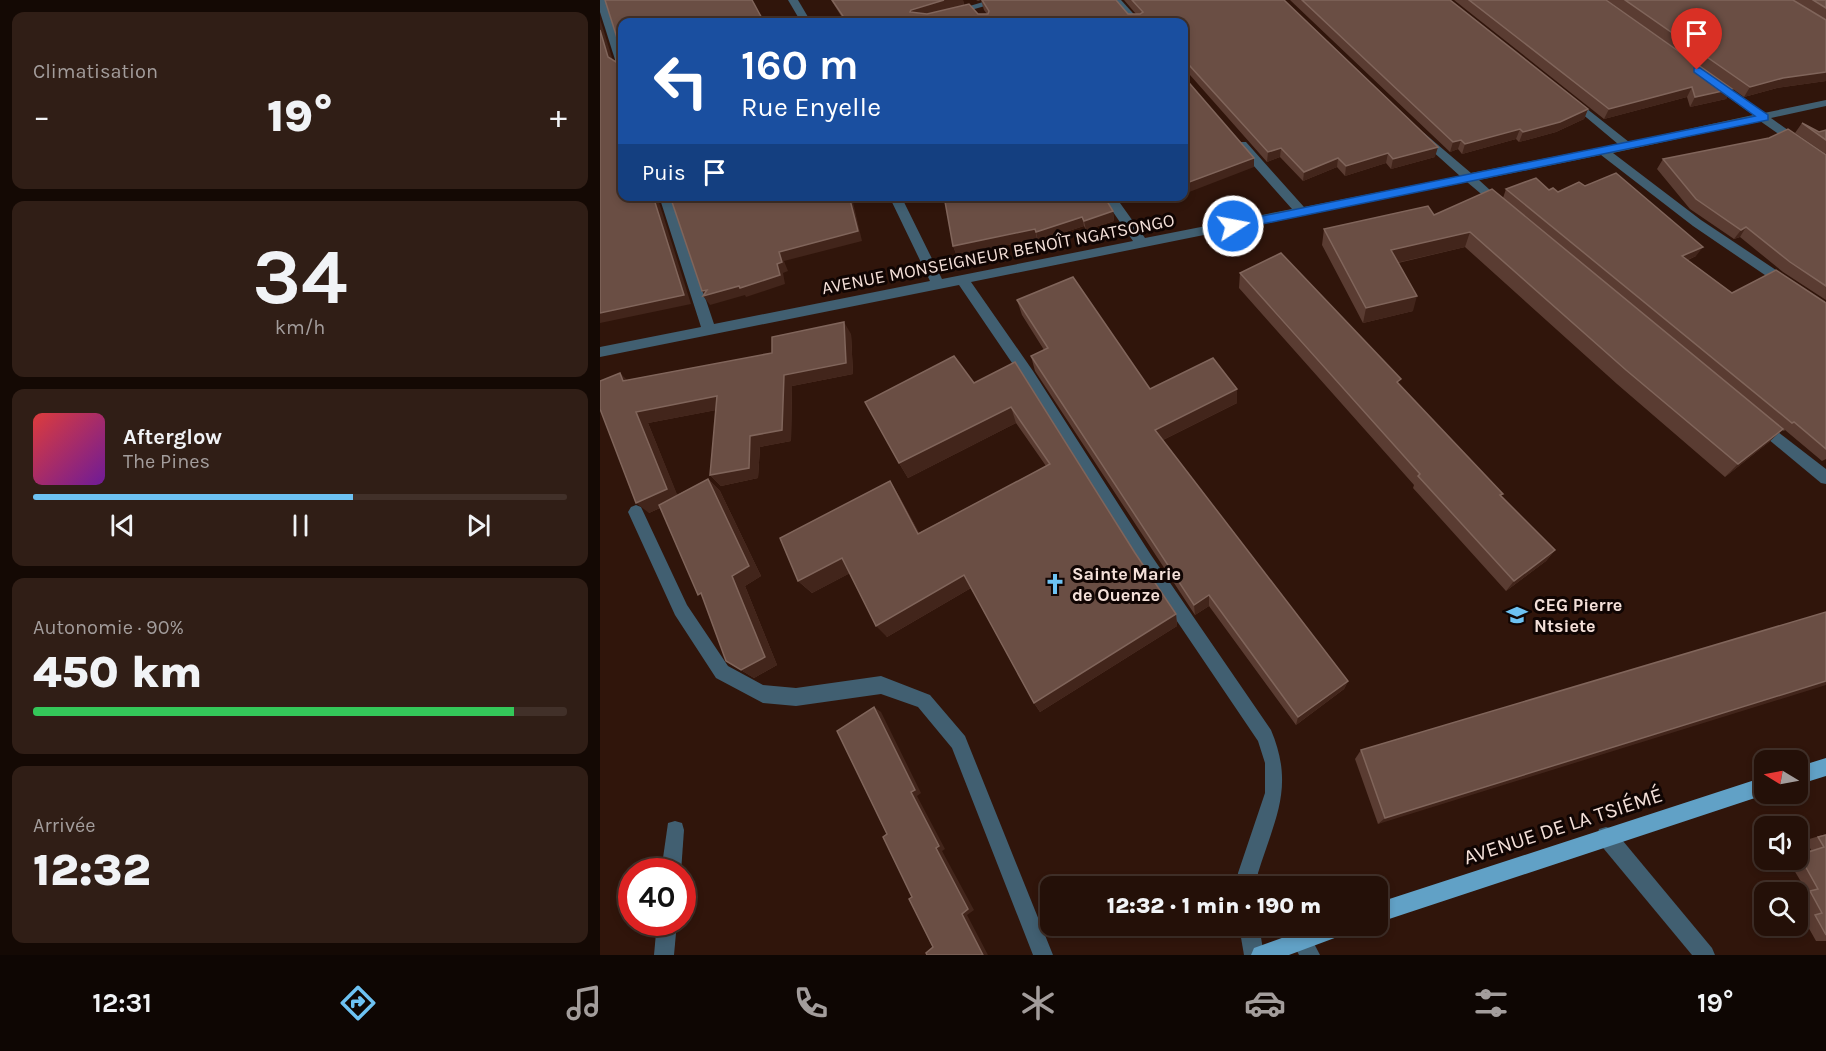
<!DOCTYPE html>
<html lang="fr">
<meta charset="utf-8">
<style>
body{margin:0;font-family:Karla,sans-serif;background:#301e16;color:#f1f3f6;height:100vh;display:flex;flex-direction:column;font-size:22px;white-space:nowrap}
*{box-sizing:border-box;margin:0}
p{font-size:20px;color:#a39d9c}
.icon{flex:none;width:33px;height:33px;fill:none;stroke:currentColor;stroke-width:2;stroke-linecap:round;stroke-linejoin:round}
.map{position:relative;flex:1;overflow:hidden}
.drawer{display:flex;flex-direction:column;gap:12px;padding:12px;background:#140904;width:600px}
.drawer>*{flex:none}
.banner{position:absolute;left:18px;top:18px;width:570px;height:183px;border-radius:12px;box-shadow:0 3px 9px #0003,0 0 0 2px #413029;background:#1a4fa0;color:#fff;overflow:hidden}
.needle{width:39px;rotate:280deg}
.controls{position:absolute;left:1154px;top:750px;display:grid;gap:12px}
.controls a{display:grid;place-items:center;width:54px;height:54px;border-radius:12px;background:#241008;box-shadow:0 3px 9px #0003,0 0 0 2px #413029;font-size:30px}
.speed{position:absolute;left:18px;top:858px;display:flex;gap:12px;font-size:30px;font-weight:700;text-align:center}
.speed>*{display:grid;place-content:center;width:78px;height:78px;border-radius:50%;background:#241008;box-shadow:0 3px 9px #0003,0 0 0 2px #413029;line-height:1}
.speed .limit{border:9px solid #d22;background:#fff;color:#111}
.pin{position:absolute;display:grid;place-items:center;width:51px;height:51px;color:#fff;margin:-62px -26px;border-radius:50% 50% 50% 0;rotate:-45deg;box-shadow:0 0 6px #0007}
.pin .icon{rotate:45deg}
.me{position:absolute;width:66px;margin:-33px;rotate:79deg;stroke-linejoin:round;filter:drop-shadow(0 0 4px #0008)}
.turn{display:flex;align-items:center;gap:21px;height:126px;padding:0 24px;font-size:27px}
.turn .icon{width:78px;height:78px;stroke-width:2.5}
.turn b{display:block;font-size:42px;line-height:51px}
.then{display:flex;align-items:center;height:57px;padding:0 24px;background:#0003;gap:12px;font-size:22px}
.big{font-size:45px;font-weight:800;line-height:1.1}
.drawer .card{flex:1;display:flex;flex-direction:column;justify-content:center;gap:9px;min-width:0;padding:0 21px;border-radius:12px;background:#301e16}
.drawer .dial{align-items:center;gap:0}
.dial b{font-size:78px;line-height:1}
.song{display:flex;align-items:center;gap:18px}
.cover{width:72px;height:72px;border-radius:9px;background:linear-gradient(135deg,hsl(0 70% 55%),hsl(280 70% 35%))}
.played{height:6px;border-radius:3px;background:linear-gradient(90deg,#6dc2f3 60%,#413029 60%)}
.keys{display:flex;justify-content:space-around;direction:ltr}
.heat{display:flex;justify-content:space-between;align-items:center;font-size:33px;direction:ltr}
.charge{height:9px;border-radius:4px;background:linear-gradient(90deg,#34c759 90%,#413029 0)}
.trip{position:absolute;left:440px;top:876px;width:348px;height:60px;border-radius:12px;background:#241008;box-shadow:0 3px 9px #0003,0 0 0 2px #413029;font-weight:800;line-height:60px;text-align:center}
.tabs{display:flex;height:96px;justify-content:space-around;align-items:center;background:#0e0603;color:#a39d9c}
.tabs .icon{width:42px;height:42px}
.tabs .on{color:#6dc2f3}
.tabs b{font-size:27px;color:#f1f3f6}
main{display:flex;flex:1;min-height:0}
.map>svg:first-child{display:block}
</style>
<main>
<section class="drawer">
<div class="card"><p>Climatisation</p>
<div class="heat"><a>−</a><b class="big">19°</b><a>+</a></div>
</div>
<div class="card dial"><b>34</b><p>km/h</p></div>
<div class="card">
<div class="song"><i class="cover"></i><div><b>Afterglow</b><p>The Pines</p></div></div>
<div class="played"></div>
<div class="keys"><svg class="icon" aria-label="previous" viewBox="0 0 24 24"><path d="M18 5L8 12l10 7zM5 5v14"/></svg><svg class="icon" aria-label="pause" viewBox="0 0 24 24"><path d="M8 5v14M16 5v14"/></svg><svg class="icon" aria-label="next" viewBox="0 0 24 24"><path d="M6 5l10 7-10 7zM19 5v14"/></svg></div>
</div>
<div class="card"><p>Autonomie · 90%</p><b class="big">450 km</b><div class="charge"></div></div>
<div class="card"><p>Arrivée</p><b class="big">12:32</b></div>
</section>
<div class="map">
<svg width="1226" height="955" viewBox="0 0 1226 955">
<rect width="100%" height="100%" fill="#30150b"/>
<g fill="none" stroke-linecap="round" stroke-linejoin="round">
<g fill="#415f71" fill-rule="evenodd">
<polygon points="0,0 6,0 22,51 22,69 17,66 0,12"/>
<polygon points="188,0 198,0 211,22 201,22"/>
<polygon points="390,0 406,0 329,22 315,22"/>
<polygon points="511,0 521,0 541,22 531,22"/>
<path d="M1114,79L1164,113L1226,100V106L1171,118L1226,157V167L1160,121L1013,153L1101,220L1191,280L1192,283L1191,286H1181L1093,226L1001,155L879,180L903,202V208L899,209L867,182L371,282L433,371L551,555L671,730C695,787 675,818 658,873L657,886H637L638,873L665,793V763L658,741L539,565L423,379L359,285L0,357V347L101,327L59,196H71L114,324L330,281L289,196H301L342,279L533,241L502,196H515L545,238L692,209L638,148V142H646L704,207L860,176L820,140L818,137L824,133L871,173L1018,144L968,102V98L972,97L1029,142L1153,115L1110,84V80Z"/>
<polygon points="1161,419 1226,469 1226,484 1221,483 1156,429 1154,425 1156,421"/>
<polygon points="36,505 41,507 87,605 128,666 163,685 196,688 281,676 330,695 365,736 453,955 433,955 352,748 318,707 281,694 196,706 163,703 116,678 75,615 28,512 31,507"/>
<polygon points="75,821 82,823 84,830 81,872 61,872 68,823"/>
<polygon points="1006,827 1013,829 1112,948 1115,955 1092,955 999,843 997,836 999,829"/>
<polygon points="57,922 77,922 74,955 54,955"/>
<polygon points="639,926 659,926 664,955 644,955"/>
<polygon points="701,929 708,932 720,955 699,955 691,939 694,932"/>
</g>
<g fill="#61a1c6" fill-rule="evenodd">
<polygon points="1226,758 1226,776 1197,785 1197,767"/>
<polygon points="1164,777 1164,794 1168,794 1164,795 777,923 777,903"/>
<polygon points="715,926 751,926 748,933 689,955 651,955 654,948"/>
</g>
</g>
<g fill="#5a3c32">
<polygon points="231,0 363,0 364,5 378,14 387,14 384,10 381,0 378,1 376,0 516,0 528,14 536,14 524,0 684,0 835,157 791,169 786,163 745,176 737,167 703,181 680,157 667,162 590,75 585,73 584,74 584,22 245,22"/>
<polygon points="690,0 850,0 988,109 984,119 956,132 919,142 916,139 862,154 858,149 850,152"/>
<polygon points="854,0 1006,0 1132,89 1126,99 1090,107 1087,97 1004,119"/>
<polygon points="1007,0 1226,0 1226,81 1177,88 1144,97"/>
<polygon points="1202,123 1219,132 1226,130 1226,154 1195,133"/>
<polygon points="1226,155 1226,300 1183,272 1140,237 1134,239 1090,209 1057,169 1063,159"/>
<polygon points="985,186 1096,256 1088,260 1132,293 1226,303 1226,459 1222,461 1185,430 1184,431 1182,430 1169,442 1125,477 1017,384 865,247 798,263 813,311 763,323 722,245 724,229 834,215 903,198 906,189 949,190 958,192"/>
<polygon points="517,196 538,196 522,202"/>
<polygon points="513,211 514,221 486,230 484,226 438,241 437,239 357,256 353,246"/>
<polygon points="640,273 799,384 901,496 955,550 946,561 906,591 813,488 814,485 639,288"/>
<polygon points="417,300 550,389 637,403 563,440 748,681 744,689 696,725 609,606 595,615 435,371 431,356 444,350 422,315"/>
<polygon points="251,334 253,374 192,386 191,441 160,447 158,478 121,486 110,475 116,410 48,423 77,495 108,479 120,491 161,576 145,586 177,665 154,678 126,661 103,598 60,508 49,513 27,380 172,353"/>
<polygon points="415,362 535,553 576,614 577,626 440,712 434,703 371,588 287,637 250,573 212,593 198,581 290,481 299,496 319,533 446,466 416,423 308,478 299,463 374,383"/>
<polygon points="1226,612 778,824 755,759 761,750"/>
<polygon points="1226,834 1226,941 1216,941 1202,916 1209,914 1198,893 1206,890 1188,860 1197,860 1197,854 1211,850 1206,840"/>
</g>
<g fill="#42251b">
<polygon points="344,0 363,0 364,5 314,20 310,12 311,10"/>
<polygon points="0,19 15,67 8,57 0,30"/>
<polygon points="1226,72 1226,81 1177,88 1144,97 1150,87 1183,78"/>
<polygon points="1092,87 1087,97 1004,119 1009,109"/>
<polygon points="1132,89 1126,99 1090,107 1095,97"/>
<polygon points="988,109 984,119 956,132 919,142 923,132"/>
<polygon points="920,129 916,139 862,154 865,144"/>
<polygon points="861,140 858,149 850,152 853,142"/>
<polygon points="838,147 835,157 791,169 793,159"/>
<polygon points="681,148 680,157 667,162 668,152"/>
<polygon points="788,153 786,163 745,176 746,166"/>
<polygon points="654,158 654,167 584,194 584,184"/>
<polygon points="738,158 737,167 703,181 704,172"/>
<polygon points="53,196 57,196 91,304 0,323 0,313"/>
<polygon points="249,196 253,202 262,241 184,261 188,271 183,273 185,284 146,297 145,295 110,305 103,296 105,296 102,291 177,264 179,252"/>
<polygon points="521,196 538,196 522,202"/>
<polygon points="513,211 514,221 486,230 484,221"/>
<polygon points="482,217 484,226 438,241 436,232"/>
<polygon points="1146,227 1140,237 1134,239 1141,230"/>
<polygon points="435,229 437,239 357,256 353,246"/>
<polygon points="870,232 865,247 787,265 791,250"/>
<polygon points="1103,247 1096,256 1076,265 1082,256"/>
<polygon points="817,296 813,311 763,323 766,308"/>
<polygon points="244,322 251,334 253,374 192,386 191,441 160,447 158,478 121,486 110,475 150,436 184,375"/>
<polygon points="20,373 31,384 23,381"/>
<polygon points="637,389 637,403 557,443 555,430"/>
<polygon points="117,396 127,408 48,423 79,499 49,513 36,503 36,412"/>
<polygon points="411,407 416,423 308,478 299,463"/>
<polygon points="1183,429 1169,442 1125,477 1138,464"/>
<polygon points="108,479 120,491 161,576 145,586 177,665 154,678 141,670 132,576"/>
<polygon points="290,481 299,496 327,547 318,534"/>
<polygon points="955,550 946,561 906,591 914,581"/>
<polygon points="242,558 254,571 212,593 198,581"/>
<polygon points="364,575 371,588 287,637 276,626"/>
<polygon points="609,595 609,606 595,615 594,605"/>
<polygon points="576,614 577,626 440,712 434,703"/>
<polygon points="748,681 744,689 696,725 698,717"/>
<polygon points="1226,681 1226,685 778,824 785,818"/>
<polygon points="274,707 281,712 321,793 317,796 345,849 342,851 374,910 367,915 388,955 383,955 362,914 336,848"/>
</g>
<g fill="#6a4e44" stroke="#80655b" stroke-width="1.5">
<polygon points="5,0 152,0 164,22 22,22 22,196 53,196 84,295 0,313 0,30 8,57 16,62 18,41"/>
<polygon points="232,0 344,0 311,10 310,12 327,14 369,4 378,14 388,14 389,11 382,0 516,0 528,14 540,14 543,12 532,0 684,0 838,147 793,159 788,153 746,166 738,158 704,172 681,148 668,152 589,65 584,63 584,22 247,22"/>
<polygon points="702,0 850,0 988,109 960,122 923,132 920,129 865,144 861,140 853,142"/>
<polygon points="869,0 1006,0 1132,89 1095,97 1092,87 1009,109"/>
<polygon points="1025,0 1193,0 1226,20 1226,72 1183,78 1150,87"/>
<polygon points="1213,0 1226,0 1226,8"/>
<polygon points="584,77 654,158 584,184"/>
<polygon points="1202,123 1219,132 1226,130 1226,140"/>
<polygon points="1188,129 1226,155 1226,286 1190,262 1146,227 1141,230 1096,199 1063,159 1169,138"/>
<polygon points="1016,173 1103,247 1082,256 1132,293 1176,270 1226,303 1226,449 1194,422 1192,423 906,189 936,178 949,190 953,188 958,192 979,182 985,186"/>
<polygon points="892,189 1183,429 1138,464 1026,370 870,232 791,250 817,296 766,308 724,229 828,206 834,215"/>
<polygon points="70,196 249,196 258,231 179,252 182,262 177,264 180,275 140,288 139,286 103,296 107,290 102,291"/>
<polygon points="344,196 504,196 513,211 484,221 482,217 436,232 435,229 353,246"/>
<polygon points="681,253 801,379 797,382 903,494 900,495 955,550 914,581 818,476 820,474 640,273"/>
<polygon points="473,277 550,389 613,358 637,389 555,430 748,681 698,717 609,595 594,605 431,356 448,348 417,300"/>
<polygon points="244,322 246,363 184,375 182,430 150,436 149,468 110,475 117,396 36,412 67,489 36,503 0,409 0,381 20,373 23,381 172,353 172,337"/>
<polygon points="354,356 374,383 415,362 535,553 576,614 434,703 364,575 276,626 242,558 198,581 180,538 290,481 318,534 450,464 411,407 299,463 265,402"/>
<polygon points="108,479 149,566 132,576 165,657 141,670 126,661 101,593 98,595 59,505"/>
<polygon points="1226,612 1226,681 785,818 761,750"/>
<polygon points="274,707 315,790 311,792 339,846 336,848 368,909 362,914 383,955 327,955 326,953 333,947 309,899 312,897 283,837 287,834 237,731"/>
<polygon points="1226,835 1226,935 1215,915 1222,913 1210,891 1218,889 1199,855 1224,847 1218,837"/>
</g>
<polygon fill="#1a73e8" stroke="#114b97" stroke-width="1.5" points="1094,68 1100,68 1168,115 1168,120 633,230 628,226 633,222 1155,116 1094,72"/>
<defs>
<symbol id="church-bare" viewBox="-9 -9 18 18"><path d="M-1.2-6h2.4v3.5h3.3v2.4h-3.3V6h-2.4V-.1h-3.3v-2.4h3.3Z" fill="#6dc2f3" stroke="#100503" stroke-width="2.5" paint-order="stroke"/></symbol>
<symbol id="school-bare" viewBox="-9 -9 18 18"><path d="M0-5L7-2L0 1L-7-2ZM-4 1L0 2.5L4 1V4Q0 6-4 4Z" fill="#6dc2f3" stroke="#100503" stroke-width="2.5" paint-order="stroke"/></symbol>
</defs>
<g fill-rule="evenodd">
<use href="#church-bare" x="440" y="569" width="30" height="30"/>
<use href="#school-bare" x="902" y="600" width="30" height="30"/>
</g>
<g text-anchor="middle" dominant-baseline="central" stroke-width="6" stroke-linejoin="round" paint-order="stroke">
<g font-size="18" fill="#f4e0d9" stroke="#100503">
<text transform="translate(398 254) rotate(-11)">AVENUE MONSEIGNEUR BENOÎT NGATSONGO</text>
</g>
<g font-size="18" font-weight="bold" fill="#f4e0d9" stroke="#100503" text-anchor="start">
<text x="472" y="574">Sainte Marie<tspan x="472" dy="21">de Ouenze</tspan></text>
<text x="934" y="605">CEG Pierre<tspan x="934" dy="21">Ntsiete</tspan></text>
</g>
<g font-size="21" fill="#f4e0d9" stroke="#100503">
<text transform="translate(963 826) rotate(-18)">AVENUE DE LA TSIÉMÉ</text>
</g>
</g>
</svg>
<div class="controls">
<a><svg class="needle" viewBox="-14 -14 28 28"><path d="M0-13l5 13h-10z" fill="#e53935"/><path d="M0 13l5-13h-10z" fill="#a39d9c"/></svg></a>
<a><svg class="icon" aria-label="sound" viewBox="0 0 24 24"><path d="M4 9h4l5-4v14l-5-4H4zM17 9q2 3 0 6"/></svg></a>
<a><svg class="icon" aria-label="search" viewBox="0 0 24 24"><circle cx="10" cy="10" r="6"/><path d="M15 15l6 6"/></svg></a>
</div>
<div class="speed"><div class="limit">40</div></div>
<div class="pin" style="left:1097px;top:70px;background:#d93025"><svg class="icon" aria-label="arrive" viewBox="0 0 24 24"><path d="M6 21V4h12l-3 4 3 4H6"/></svg></div>
<svg class="me" style="left:633px;top:226px" viewBox="-20 -20 40 40"><circle r="17" fill="#1a73e8" stroke="#fff" stroke-width="3"/><path d="M0-11L8 9 0 5-8 9z" fill="#fff"/></svg>
<div class="trip">12:32 · 1 min · 190 m</div>
<div class="banner">
<div class="turn"><svg class="icon" aria-label="left" viewBox="0 0 24 24"><path d="M17 20v-9H6M10 6l-5 5 5 5"/></svg><div><b>160 m</b>Rue Enyelle</div></div>
<div class="then">Puis<svg class="icon" aria-label="arrive" viewBox="0 0 24 24"><path d="M6 21V4h12l-3 4 3 4H6"/></svg></div>
</div>
</div>
</main>
<nav class="tabs">
<b>12:31</b>
<svg class="icon on" aria-label="directions" viewBox="0 0 24 24"><path d="M12 3l9 9-9 9-9-9zM9 14v-3h6M13 9l2 2-2 2"/></svg>
<svg class="icon" aria-label="music" viewBox="0 0 24 24"><path d="M9 18V5l10-2v13"/><circle cx="6" cy="18" r="3"/><circle cx="16" cy="16" r="3"/></svg>
<svg class="icon" aria-label="phone" viewBox="0 0 24 24"><path d="M5 4h4l2 5-3 2q2 4 5 5l2-3 5 2v4C11 20 4 13 5 4z"/></svg>
<svg class="icon" aria-label="climate" viewBox="0 0 24 24"><path d="M12 3v18M4 7l16 10M4 17L20 7"/></svg>
<svg class="icon" aria-label="car" viewBox="0 0 24 24"><path d="M5 17H2v-5l4-1 3-4h7l3 4 3 1v5h-3M9 17h6M6 11h13"/><circle cx="7" cy="17" r="2"/><circle cx="17" cy="17" r="2"/></svg>
<svg class="icon" aria-label="filters" viewBox="0 0 24 24"><path d="M4 7h16M4 17h16"/><circle cx="9" cy="7" r="2"/><circle cx="15" cy="17" r="2"/></svg>
<b>19°</b>
</nav>
